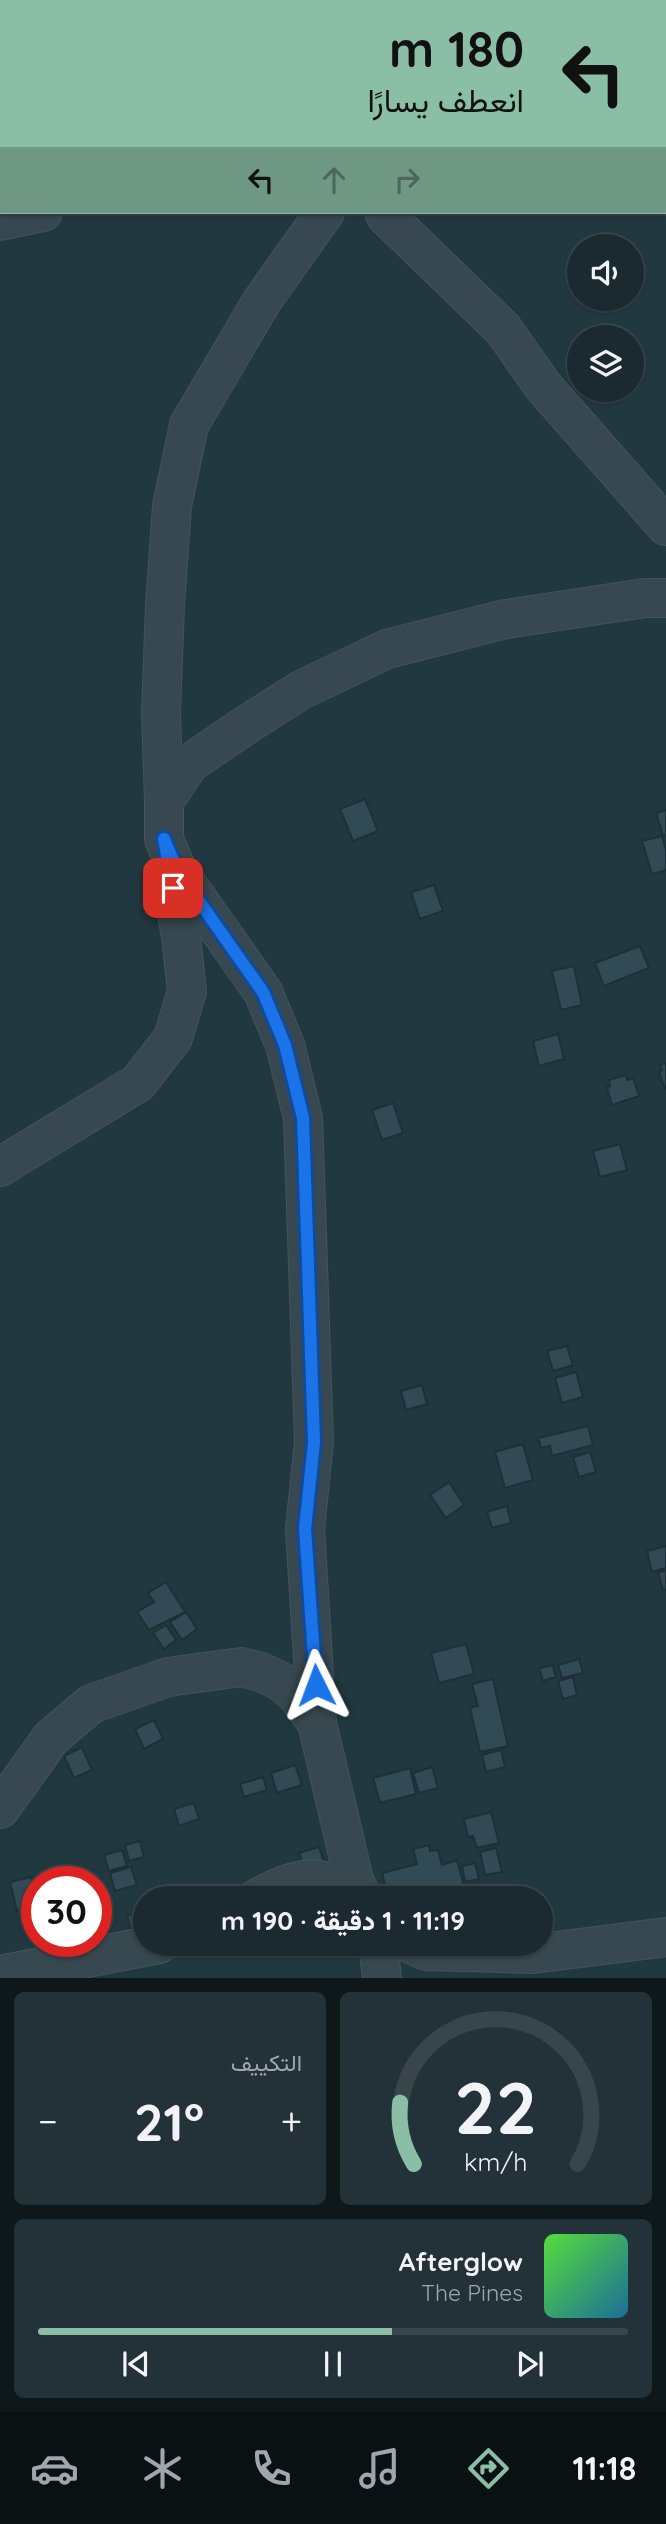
<!DOCTYPE html>
<html lang="ar">
<meta charset="utf-8">
<style>
body{margin:0;font-family:Quicksand,Vazirmatn,sans-serif;background:#233238;color:#f1f3f6;direction:rtl;height:100vh;display:flex;flex-direction:column;font-size:26px;white-space:nowrap}
*{box-sizing:border-box;margin:0}
p{font-size:23px;color:#9fa7ab}
.icon{flex:none;width:38px;height:38px;fill:none;stroke:currentColor;stroke-width:2;stroke-linecap:round;stroke-linejoin:round}
.map{position:relative;height:1978px;overflow:hidden;direction:ltr}
.side{display:flex;flex-direction:column;gap:14px;padding:14px;background:#0e171a;flex:1}
.side>*{flex:none}
.hud{position:absolute;left:0px;top:0px;width:667px;height:214px;box-shadow:0 2px 5px #0004,0 0 0 2px #38464c;direction:rtl;background:#8abfa5;color:#111;overflow:hidden}
.tools{position:absolute;left:567px;top:234px;display:grid;gap:14px}
.tools a{display:grid;place-items:center;width:77px;height:77px;border-radius:50%;background:#1a2a30;box-shadow:0 2px 5px #0004,0 0 0 2px #38464c;font-size:35px}
.speed{position:absolute;left:21px;top:1866px;display:flex;gap:14px;font-size:35px;font-weight:700;text-align:center}
.speed>*{display:grid;place-content:center;width:91px;height:91px;border-radius:50%;background:#1a2a30;box-shadow:0 2px 5px #0004,0 0 0 2px #38464c;line-height:1}
.speed .limit{border:10px solid #d22;background:#fff;color:#111}
.pin{position:absolute;display:grid;place-items:center;width:60px;height:60px;color:#fff;margin:-30px;border-radius:14px;box-shadow:0 4px 10px #0006}
.me{position:absolute;width:77px;margin:-38px;rotate:357deg;stroke-linejoin:round;filter:drop-shadow(0 0 5px #0008)}
.turn{display:flex;align-items:center;gap:24px;height:147px;padding:0 28px;font-size:32px}
.turn .icon{width:91px;height:91px;stroke-width:2.5}
.turn b{display:block;font-size:49px;line-height:60px}
.lanes{display:flex;align-items:center;height:66px;padding:0 28px;background:#0003;justify-content:center;gap:35px;direction:ltr}
.lanes .off{opacity:.35}
.big{font-size:52px;font-weight:800;line-height:1.1}
.side .card{flex:1;display:flex;flex-direction:column;justify-content:center;gap:10px;min-width:0;padding:0 24px;border-radius:10px;background:#233238}
.side .dial{align-items:center;gap:0}
.dial svg{height:182px;overflow:visible;fill:none;stroke:#38464c;stroke-width:7;stroke-linecap:round;text-anchor:middle}
.dial text{fill:#f1f3f6;stroke:none}
.song{display:flex;align-items:center;gap:21px}
.cover{width:84px;height:84px;border-radius:10px;background:linear-gradient(135deg,hsl(110 70% 55%),hsl(200 70% 35%))}
.played{height:7px;border-radius:4px;background:linear-gradient(90deg,#8abfa5 60%,#38464c 60%)}
.keys{display:flex;justify-content:space-around;direction:ltr}
.heat{display:flex;justify-content:space-between;align-items:center;font-size:38px;direction:ltr}
.side .tiles{flex:1;display:grid;gap:14px;grid-template-columns:1fr 1fr}
.card:last-child{grid-column:span 2}
.trip{position:absolute;left:133px;top:1886px;width:420px;height:70px;border-radius:35px;background:#1a2a30;box-shadow:0 2px 5px #0004,0 0 0 2px #38464c;font-weight:800;line-height:70px;text-align:center;direction:rtl}
.dock{display:flex;height:112px;justify-content:space-around;align-items:center;background:#0a1113;color:#9fa7ab}
.dock .icon{width:49px;height:49px}
.dock .active{color:#8abfa5}
.dock b{font-size:32px;color:#f1f3f6}
.map>svg:first-child{display:block}
</style>
<div class="map">
<svg width="666" height="1978" viewBox="0 0 666 1978">
<rect width="100%" height="100%" fill="#223840"/>
<g fill="#314a55" stroke="#1e2f37" stroke-width="2">
<polygon points="365,799 378,831 353,841 340,809"/>
<polygon points="666,810 666,835 663,836 656,813"/>
<polygon points="662,836 666,850 666,870 652,874 642,841"/>
<polygon points="434,885 443,911 420,919 411,892"/>
<polygon points="640,946 649,968 604,986 595,963"/>
<polygon points="574,966 582,1005 561,1010 552,971"/>
<polygon points="558,1034 564,1059 539,1066 533,1041"/>
<polygon points="666,1063 666,1089 665,1089 659,1072 662,1070 660,1065"/>
<polygon points="626,1075 627,1080 633,1078 639,1096 612,1105 607,1087 610,1086 609,1080"/>
<polygon points="393,1103 403,1133 382,1140 372,1110"/>
<polygon points="620,1144 627,1170 600,1177 593,1151"/>
<polygon points="567,1346 573,1365 553,1371 547,1351"/>
<polygon points="576,1372 583,1397 562,1403 555,1378"/>
<polygon points="422,1385 427,1404 406,1410 401,1391"/>
<polygon points="588,1426 593,1445 552,1456 550,1446 541,1448 538,1438"/>
<polygon points="523,1444 533,1480 505,1488 495,1452"/>
<polygon points="590,1452 596,1472 579,1477 573,1457"/>
<polygon points="449,1482 464,1505 446,1518 430,1495"/>
<polygon points="507,1506 511,1523 492,1528 487,1512"/>
<polygon points="666,1546 666,1568 652,1572 647,1551"/>
<polygon points="666,1571 666,1590 663,1590 658,1572"/>
<polygon points="166,1582 185,1612 149,1630 137,1612 154,1602 148,1593"/>
<polygon points="186,1612 197,1629 182,1640 170,1622"/>
<polygon points="166,1625 176,1640 164,1649 153,1633"/>
<polygon points="466,1644 474,1674 439,1683 431,1653"/>
<polygon points="579,1659 583,1673 562,1678 558,1665"/>
<polygon points="553,1665 556,1677 543,1681 539,1668"/>
<polygon points="573,1677 577,1695 563,1699 558,1681"/>
<polygon points="493,1679 508,1746 480,1752 470,1708 478,1706 472,1684"/>
<polygon points="154,1720 163,1739 144,1749 135,1729"/>
<polygon points="82,1747 92,1770 74,1778 64,1756"/>
<polygon points="501,1750 505,1767 486,1772 482,1755"/>
<polygon points="295,1765 302,1785 277,1793 271,1773"/>
<polygon points="432,1767 438,1788 419,1793 413,1773"/>
<polygon points="410,1768 416,1794 380,1803 373,1778"/>
<polygon points="263,1777 267,1790 244,1797 240,1784"/>
<polygon points="194,1803 199,1819 179,1826 174,1809"/>
<polygon points="491,1812 499,1843 477,1848 473,1836 468,1837 464,1819"/>
<polygon points="140,1841 144,1857 129,1861 125,1845"/>
<polygon points="429,1845 430,1851 438,1850 442,1865 457,1860 464,1886 416,1899 389,1899 382,1873 417,1864 413,1849"/>
<polygon points="319,1847 324,1862 305,1869 299,1853"/>
<polygon points="496,1848 502,1872 485,1875 480,1852"/>
<polygon points="122,1850 127,1866 109,1871 104,1855"/>
<polygon points="475,1863 479,1879 465,1882 462,1866"/>
<polygon points="131,1867 137,1885 115,1891 110,1873"/>
<polygon points="31,1877 33,1883 37,1882 37,1906 17,1911 10,1882"/>
<polygon points="194,1888 197,1899 172,1899 171,1895"/>
<polygon points="145,1911 145,1936 134,1940 127,1916"/>
<polygon points="227,1944 245,1944 247,1950 230,1954"/>
<polygon points="249,1944 273,1944 274,1947 251,1954"/>
</g>
<g fill="none" stroke-linecap="round" stroke-linejoin="round">
<defs>
<g id="minor">
<polyline points="330,0 330,2"/>
<polyline points="665,114 666,114"/>
<polyline points="384,212 386,216 503,329 543,386 666,526"/>
<polyline points="0,221 43,212"/>
<polyline points="164,801 161,713 165,605 172,506 189,425 262,301 325,212"/>
<polyline points="0,1167 138,1083 173,1038 187,991 181,937 169,868"/>
<polyline points="317,1723 305,1529 314,1442 303,1118 285,1045 263,992 177,870 164,839 164,801 190,763 246,725 301,690 387,649 506,619 645,598 666,598"/>
<polyline points="0,1809 51,1738 91,1704 168,1677 241,1667 261,1672 280,1681 296,1694 317,1723 354,1880 363,1899"/>
<path d="M256,1899C300,1875 319,1871 362,1899"/>
<polyline points="378,1944 382,1978"/>
<polyline points="411,1944 426,1951 533,1954 666,1937"/>
<polyline points="0,1975 159,1944"/>
</g>
</defs>
<use href="#minor" stroke="#43545c" stroke-width="40"/>
<use href="#minor" stroke="#374850" stroke-width="38"/>
</g>
<g fill="none" stroke-linecap="round" stroke-linejoin="round">
<defs>
<polyline id="route" points="173,888 164,839 177,870 263,992 285,1045 303,1118 314,1442 305,1529 316,1685"/>
</defs>
<use href="#route" stroke="#114b97" stroke-width="18"/>
<use href="#route" stroke="#1a73e8" stroke-width="12"/>
</g>
</svg>
<div class="tools">
<a><svg class="icon" aria-label="sound" viewBox="0 0 24 24"><path d="M4 9h4l5-4v14l-5-4H4zM17 9q2 3 0 6"/></svg></a>
<a><svg class="icon" aria-label="layers" viewBox="0 0 24 24"><path d="M12 4l9 5-9 5-9-5zM3 14l9 5 9-5"/></svg></a>
</div>
<div class="speed"><div class="limit">30</div></div>
<div class="pin" style="left:173px;top:888px;background:#d93025"><svg class="icon" aria-label="arrive" viewBox="0 0 24 24"><path d="M6 21V4h12l-3 4 3 4H6"/></svg></div>
<svg class="me" style="left:316px;top:1685px" viewBox="-20 -20 40 40"><path d="M0-17L14 15 0 8-14 15z" fill="#1a73e8" stroke="#fff" stroke-width="4"/></svg>
<div class="trip">11:19 · 1 دقيقة · 190 m</div>
<div class="hud">
<div class="turn"><svg class="icon" aria-label="left" viewBox="0 0 24 24"><path d="M17 20v-9H6M10 6l-5 5 5 5"/></svg><div><b>180 m</b>انعطف يسارًا</div></div>
<div class="lanes"><svg class="icon" aria-label="left" viewBox="0 0 24 24"><path d="M17 20v-9H6M10 6l-5 5 5 5"/></svg><svg class="icon off" aria-label="ahead" viewBox="0 0 24 24"><path d="M12 20V5M6 11l6-6 6 6"/></svg><svg class="icon off" aria-label="right" viewBox="0 0 24 24"><path d="M7 20v-9h11M14 6l5 5-5 5"/></svg></div>
</div>
</div>
<section class="side">
<div class="tiles">
<div class="card dial"><svg viewBox="0 0 100 80">
<path d="M14 69A42 42 0 1 1 86 69"/>
<path d="M14 69A42 42 0 0 1 8 42" stroke="#8abfa5"/>
<text x="50" y="56" font-size="32" font-weight="700">22</text>
<text x="50" y="72" font-size="11">km/h</text>
</svg></div>
<div class="card"><p>التكييف</p>
<div class="heat"><a>−</a><b class="big">21°</b><a>+</a></div>
</div>
<div class="card">
<div class="song"><i class="cover"></i><div><b>Afterglow</b><p>The Pines</p></div></div>
<div class="played"></div>
<div class="keys"><svg class="icon" aria-label="previous" viewBox="0 0 24 24"><path d="M18 5L8 12l10 7zM5 5v14"/></svg><svg class="icon" aria-label="pause" viewBox="0 0 24 24"><path d="M8 5v14M16 5v14"/></svg><svg class="icon" aria-label="next" viewBox="0 0 24 24"><path d="M6 5l10 7-10 7zM19 5v14"/></svg></div>
</div>
</div>
</section>
<nav class="dock">
<b>11:18</b>
<svg class="icon active" aria-label="directions" viewBox="0 0 24 24"><path d="M12 3l9 9-9 9-9-9zM9 14v-3h6M13 9l2 2-2 2"/></svg>
<svg class="icon" aria-label="music" viewBox="0 0 24 24"><path d="M9 18V5l10-2v13"/><circle cx="6" cy="18" r="3"/><circle cx="16" cy="16" r="3"/></svg>
<svg class="icon" aria-label="phone" viewBox="0 0 24 24"><path d="M5 4h4l2 5-3 2q2 4 5 5l2-3 5 2v4C11 20 4 13 5 4z"/></svg>
<svg class="icon" aria-label="climate" viewBox="0 0 24 24"><path d="M12 3v18M4 7l16 10M4 17L20 7"/></svg>
<svg class="icon" aria-label="car" viewBox="0 0 24 24"><path d="M5 17H2v-5l4-1 3-4h7l3 4 3 1v5h-3M9 17h6M6 11h13"/><circle cx="7" cy="17" r="2"/><circle cx="17" cy="17" r="2"/></svg>
</nav>
